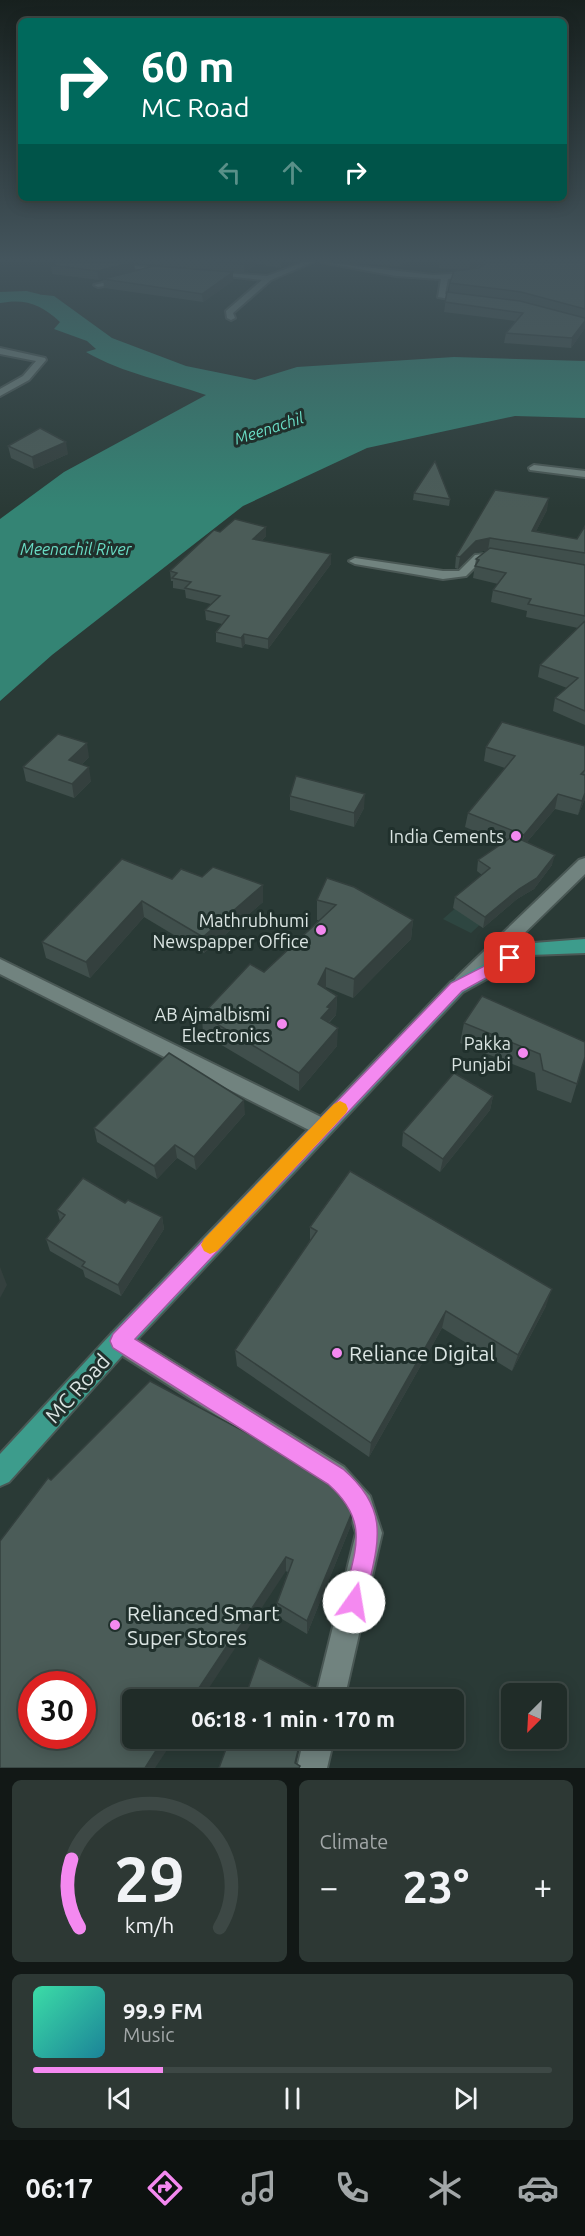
<!DOCTYPE html>
<meta charset="utf-8">
<style>
body{margin:0;font-family:Ubuntu,sans-serif;background:#2d3834;color:#f1f3f6;height:100vh;display:flex;flex-direction:column;font-size:22px;white-space:nowrap}
*{box-sizing:border-box;margin:0}
p{font-size:20px;color:#a2a7a8}
.icon{flex:none;width:33px;height:33px;fill:none;stroke:currentColor;stroke-width:2;stroke-linecap:round;stroke-linejoin:round}
.map{position:relative;height:1768px;overflow:hidden}
.side{display:flex;flex-direction:column;gap:12px;padding:12px;background:#121816;flex:1}
.side>*{flex:none}
.guide{position:absolute;left:18px;top:18px;width:549px;height:183px;border-radius:9px;box-shadow:0 3px 15px #0003,0 0 0 2px #3d4845;background:#00695c;color:#fff;overflow:hidden}
.needle{width:39px;rotate:204deg}
.fabs{position:absolute;left:501px;top:1683px;display:grid;gap:12px}
.fabs a{display:grid;place-items:center;width:66px;height:66px;border-radius:9px;background:#202c28;box-shadow:0 3px 15px #0003,0 0 0 2px #3d4845;font-size:30px}
.speed{position:absolute;left:18px;top:1671px;display:flex;gap:12px;font-size:30px;font-weight:700;text-align:center}
.speed>*{display:grid;place-content:center;width:78px;height:78px;border-radius:50%;background:#202c28;box-shadow:0 3px 15px #0003,0 0 0 2px #3d4845;line-height:1}
.speed .limit{border:9px solid #d22;background:#fff;color:#111}
.pin{position:absolute;display:grid;place-items:center;width:51px;height:51px;color:#fff;margin:-26px;border-radius:12px;box-shadow:0 3px 9px #0006}
.me{position:absolute;width:66px;margin:-33px;rotate:13deg;stroke-linejoin:round;filter:drop-shadow(0 0 4px #0008)}
.turn{display:flex;align-items:center;gap:21px;height:126px;padding:0 24px;font-size:27px}
.turn .icon{width:78px;height:78px;stroke-width:2.5}
.turn b{display:block;font-size:42px;line-height:51px}
.lanes{display:flex;align-items:center;height:57px;padding:0 24px;background:#0003;justify-content:center;gap:30px;direction:ltr}
.lanes .off{opacity:.35}
.big{font-size:45px;font-weight:700;line-height:1.1}
.side .card{flex:1;display:flex;flex-direction:column;justify-content:center;gap:9px;min-width:0;padding:0 21px;border-radius:9px;background:#2d3834}
.side .dial{align-items:center;gap:0}
.dial svg{height:156px;overflow:visible;fill:none;stroke:#3d4845;stroke-width:7;stroke-linecap:round;text-anchor:middle}
.dial text{fill:#f1f3f6;stroke:none}
.song{display:flex;align-items:center;gap:18px}
.cover{width:72px;height:72px;border-radius:9px;background:linear-gradient(135deg,hsl(160 70% 55%),hsl(190 70% 35%))}
.played{height:6px;border-radius:3px;background:linear-gradient(90deg,#f489f0 25%,#3d4845 25%)}
.keys{display:flex;justify-content:space-around;direction:ltr}
.heat{display:flex;justify-content:space-between;align-items:center;font-size:33px;direction:ltr}
.side .tiles{flex:1;display:grid;gap:12px;grid-template-columns:1fr 1fr}
.card:last-child{grid-column:span 2}
.trip{position:absolute;left:122px;top:1689px;width:342px;height:60px;border-radius:9px;background:#202c28;box-shadow:0 3px 15px #0003,0 0 0 2px #3d4845;font-weight:700;line-height:60px;text-align:center}
.dock{display:flex;height:96px;justify-content:space-around;align-items:center;background:#0d1210;color:#a2a7a8}
.dock .icon{width:42px;height:42px}
.dock .current{color:#f489f0}
.dock b{font-size:27px;color:#f1f3f6}
.map>svg:first-child{display:block}
</style>
<div class="map">
<svg width="585" height="1768" viewBox="0 0 585 1768">
<rect width="100%" height="100%" fill="#2a3a36"/>
<polygon fill="#2e4641" points="475,891 501,905 471,933 443,919"/>
<path fill="#348474" d="M34,294L54,296L112,338L186,366L255,380L297,367L454,357L585,361V418L515,416L367,448L243,506L52,655L0,701V519L64,472L206,395C166,381 124,374 86,352L96,349L87,341L54,329L60,322C42,305 26,298 0,303V295Z"/>
<g fill="none" stroke-linecap="round" stroke-linejoin="round">
<polyline stroke="#348474" stroke-width="4" points="0,294 26,293 38,296"/>
<defs>
<g id="minor">
<polygon points="95,262 111,262 167,271 163,273"/>
<polygon points="304,262 313,262 271,280 233,313 235,318 231,320 227,318 226,311 262,280 208,274 212,272 267,276"/>
<polygon points="321,262 433,275 470,273 488,262 495,262 477,275 448,279 445,294 470,298 467,302 438,297 441,279 396,276"/>
<polygon points="124,278 127,282 98,287 94,285"/>
<polygon points="0,348 45,358 46,360 29,380 0,396 0,389 23,376 36,361 0,354"/>
<polygon points="534,465 585,471 585,477 530,470 529,468"/>
<polygon points="495,553 501,556 499,558 482,560 466,576 443,579 355,564 349,561 355,558 443,571 459,571 475,555"/>
<polygon points="585,858 585,874 468,988 456,988 453,983 456,978 579,860"/>
<polygon points="0,959 329,1121 332,1127 329,1133 322,1136 315,1133 0,974"/>
<polygon points="120,1329 344,1467 370,1496 382,1533 344,1700 315,1700 356,1533 350,1512 326,1485 112,1349 108,1341 112,1333"/>
<polygon points="304,1738 334,1738 327,1768 297,1768"/>
</g>
<polygon id="primary" points="585,939 585,953 530,955 463,992 128,1349 9,1482 0,1486 0,1454 112,1333 451,982 521,944"/>
</defs>
<use href="#minor" stroke="#4a5855" stroke-width="4"/>
<use href="#primary" stroke="#4a5855" stroke-width="4"/>
<use href="#minor" fill="#71837f" fill-rule="evenodd"/>
<use href="#primary" fill="#3d9c8c" fill-rule="evenodd"/>
</g>
<g fill="#404f4c">
<polygon points="58,262 281,262 281,268 257,264 244,273 134,263 135,271 233,272 233,281 203,302 104,288 103,279 113,276 99,280 52,274 51,265"/>
<polygon points="319,262 405,262 400,266"/>
<polygon points="439,262 484,262 473,269 585,262 585,328 571,348 504,343 506,333 515,321 444,312 447,292 449,292 450,283 462,270 439,268"/>
<polygon points="8,446 68,454 34,469 11,458"/>
<polygon points="495,490 547,510 536,531 577,539 585,526 585,725 553,711 555,698 567,688 538,677 540,665 578,628 526,617 527,611 491,602 493,590 498,584 473,578 476,559 488,550 474,553 458,569 455,568 456,556"/>
<polygon points="414,493 450,499 449,506 413,500"/>
<polygon points="220,532 266,536 261,541 331,554 331,564 268,649 245,644 242,648 216,642 216,632 222,624 206,620 205,610 211,604 186,598 185,590 173,588 173,581 171,581 170,571"/>
<polygon points="585,746 585,799 578,815 555,809 527,842 552,865 534,889 517,899 483,928 453,908 455,897 482,875 477,871 478,860 504,843 465,827 468,813 505,768 484,761 486,747"/>
<polygon points="89,757 82,764 91,781 74,798 26,781 23,767"/>
<polygon points="290,796 364,808 354,827 290,810"/>
<polygon points="202,877 263,885 263,902 204,953 144,917 90,978 46,958 42,942 172,879"/>
<polygon points="317,900 413,920 411,939 353,998 326,987 325,989 337,996 336,1015 329,1023 337,1046 299,1091 203,1034 202,1015 264,972 319,920 317,920"/>
<polygon points="464,1023 585,1057 571,1103 537,1090 535,1073 460,1043"/>
<polygon points="493,1096 490,1110 440,1172 402,1146 403,1132"/>
<polygon points="245,1114 196,1170 177,1158 157,1179 97,1142 94,1128"/>
<polygon points="125,1203 162,1217 164,1229 121,1296 85,1277 83,1270 50,1251 46,1239 60,1221 57,1210"/>
<polygon points="310,1227 546,1306 512,1371 442,1328 369,1457 237,1366 235,1350 310,1241"/>
<polygon points="51,1480 351,1525 307,1634 277,1616 277,1603 288,1572"/>
</g>
<g fill="#34403e">
<polygon points="134,262 135,271 99,280 97,271"/>
<polygon points="247,262 257,262 257,264 244,273 244,264"/>
<polygon points="470,262 484,262 469,271"/>
<polygon points="233,272 233,281 203,302 202,294"/>
<polygon points="585,321 585,328 571,348 572,338"/>
<polygon points="66,442 68,454 34,469 32,457"/>
<polygon points="549,498 547,510 530,543 532,531"/>
<polygon points="266,527 266,536 253,549 253,539"/>
<polygon points="490,538 488,550 474,553 458,569 460,557 476,541"/>
<polygon points="331,554 331,564 268,649 268,639"/>
<polygon points="244,634 245,644 242,648 241,638"/>
<polygon points="87,743 89,757 72,774 69,760"/>
<polygon points="89,767 91,781 74,798 72,784"/>
<polygon points="585,793 585,799 578,815 582,801"/>
<polygon points="365,794 364,808 354,827 354,813"/>
<polygon points="558,794 555,809 521,849 524,835"/>
<polygon points="555,855 552,865 534,889 517,899 483,928 485,917"/>
<polygon points="263,885 263,902 204,953 203,937"/>
<polygon points="142,901 144,917 90,978 86,962"/>
<polygon points="413,920 411,939 353,998 354,979"/>
<polygon points="326,968 326,987 317,1003 318,984"/>
<polygon points="337,996 336,1015 329,1022 321,1018 327,1007"/>
<polygon points="338,1028 337,1046 299,1091 299,1073"/>
<polygon points="493,1096 490,1110 440,1172 443,1159"/>
<polygon points="244,1100 245,1114 196,1170 194,1157"/>
<polygon points="175,1145 177,1158 157,1179 154,1166"/>
<polygon points="162,1217 164,1229 121,1296 118,1285"/>
<polygon points="0,1267 7,1285 0,1298"/>
<polygon points="552,1289 546,1306 512,1371 518,1355"/>
<polygon points="446,1311 442,1328 369,1457 371,1443"/>
<polygon points="353,1510 351,1525 307,1634 307,1621"/>
<polygon points="286,1557 286,1571 201,1700 191,1700"/>
<polygon points="164,1738 175,1738 155,1768 145,1768"/>
<polygon points="301,1738 302,1738 295,1767 295,1763"/>
</g>
<g fill="#4b5c58" stroke="#34403e" stroke-width="1.5" fill-rule="evenodd">
<polygon points="58,262 134,262 97,271 51,265"/>
<polygon points="218,262 247,262 244,264"/>
<polygon points="487,262 585,262 585,309 521,292 450,283 454,271 479,268"/>
<polygon points="154,266 233,272 202,294 103,279"/>
<polygon points="447,292 520,301 585,318 585,321 572,338 506,333 523,313 445,302"/>
<polygon points="40,428 66,442 32,457 8,446"/>
<polygon points="435,461 450,499 414,493"/>
<polygon points="495,490 549,498 532,531 577,539 585,526 585,553 490,538 476,541 460,557 456,556"/>
<polygon points="235,519 266,527 253,539 331,554 268,639 244,634 241,638 216,632 229,616 205,610 220,596 185,588 191,582 172,578 177,573 170,571 214,530 220,532"/>
<polygon points="490,548 585,565 585,616 528,604 531,599 493,590 506,573 475,566 479,560 476,559"/>
<polygon points="585,621 585,711 555,698 578,678 540,665"/>
<polygon points="502,722 585,746 585,770 581,774 585,775 585,793 582,801 558,794 524,835 468,813 515,756 486,747"/>
<polygon points="58,734 87,743 69,760 89,767 72,784 23,767"/>
<polygon points="296,776 365,794 354,813 290,796"/>
<polygon points="513,836 555,855 537,878 519,889 485,917 455,897 490,868 478,860"/>
<polygon points="122,859 172,879 181,869 202,877 213,867 263,885 203,937 142,901 86,962 42,942"/>
<polygon points="327,878 354,887 413,920 354,979 326,968 318,984 337,996 327,1007 330,1008 321,1018 338,1028 299,1073 202,1015 250,964 264,972 336,905 317,900"/>
<polygon points="482,996 585,1042 585,1057 577,1084 543,1070 540,1054 464,1023"/>
<polygon points="169,1053 244,1100 194,1157 175,1145 154,1166 94,1128"/>
<polygon points="454,1073 493,1096 443,1159 403,1132"/>
<polygon points="350,1171 552,1289 518,1355 446,1311 371,1443 235,1350 317,1231 310,1227"/>
<polygon points="83,1178 125,1203 128,1200 162,1217 118,1285 82,1266 85,1262 46,1239 65,1215 57,1210"/>
<path d="M150,1381L333,1479L350,1498L353,1510L307,1621L277,1603L293,1560L286,1557L191,1700H132V1738H164L145,1768H0V1541L48,1478L51,1480ZM32,1684H82V1736H32Z"/>
<polygon points="259,1658 315,1688 314,1695 323,1696 322,1700 244,1700"/>
<polygon points="230,1738 301,1738 295,1763 300,1766 299,1768 219,1768"/>
</g>
<linearGradient id="sky" x2="0" y2="1"><stop stop-color="#17201e"/><stop offset="0.51" stop-color="#44555d"/><stop offset="1" stop-color="#44555d" stop-opacity="0"/></linearGradient>
<rect width="585" height="509" fill="url(#sky)"/>
<path fill="#f489f0" stroke="#9f599c" stroke-width="1.5" d="M510,953L515,954L517,958L515,962L462,991L135,1339L343,1469C393,1512 377,1545 365,1602L362,1610L354,1613L346,1610L343,1602C354,1551 372,1523 328,1484L113,1348L110,1341L113,1334L451,983Z"/>
<polygon fill="#f59e0b" points="340,1101 346,1104 348,1109 346,1113 217,1251 210,1254 204,1251 201,1245 204,1239 334,1104"/>
<g fill="#f489f0" stroke="#20302c" stroke-width="2">
<circle cx="516" cy="836" r="6"/>
<circle cx="321" cy="930" r="6"/>
<circle cx="282" cy="1024" r="6"/>
<circle cx="523" cy="1053" r="6"/>
<circle cx="337" cy="1353" r="6"/>
<circle cx="115" cy="1625" r="6"/>
</g>
<g text-anchor="middle" dominant-baseline="central" stroke-width="6" stroke-linejoin="round" paint-order="stroke">
<g font-size="16" font-style="italic" fill="#6adec6" stroke="#20302c">
<text transform="translate(269 428) rotate(-18)">Meenachil</text>
<text x="76" y="549">Meenachil River</text>
</g>
<g font-size="18" fill="#dbe5e3" stroke="#20302c" text-anchor="end">
<text x="504" y="836">India Cements</text>
<text x="309" y="920">Mathrubhumi<tspan x="309" dy="21">Newspapper Office</tspan></text>
<text x="270" y="1014">AB Ajmalbismi<tspan x="270" dy="21">Electronics</tspan></text>
<text x="511" y="1043">Pakka<tspan x="511" dy="21">Punjabi</tspan></text>
</g>
<g font-size="21" fill="#dbe5e3" stroke="#20302c" text-anchor="start">
<text x="349" y="1353">Reliance Digital</text>
<text x="127" y="1613">Relianced Smart<tspan x="127" dy="24">Super Stores</tspan></text>
</g>
<g font-size="21" fill="#dbe5e3" stroke="#20302c">
<text transform="translate(77 1388) rotate(-48)">MC Road</text>
</g>
</g>
</svg>
<div class="fabs">
<a><svg class="needle" viewBox="-14 -14 28 28"><path d="M0-13l5 13h-10z" fill="#e53935"/><path d="M0 13l5-13h-10z" fill="#a2a7a8"/></svg></a>
</div>
<div class="speed"><div class="limit">30</div></div>
<div class="pin" style="left:510px;top:958px;background:#d93025"><svg class="icon" aria-label="arrive" viewBox="0 0 24 24"><path d="M6 21V4h12l-3 4 3 4H6"/></svg></div>
<svg class="me" style="left:354px;top:1602px" viewBox="-20 -20 40 40"><circle r="19" fill="#fff"/><path d="M0-13L10 11 0 6-10 11z" fill="#f489f0"/></svg>
<div class="trip">06:18 · 1 min · 170 m</div>
<div class="guide">
<div class="turn"><svg class="icon" aria-label="right" viewBox="0 0 24 24"><path d="M7 20v-9h11M14 6l5 5-5 5"/></svg><div><b>60 m</b>MC Road</div></div>
<div class="lanes"><svg class="icon off" aria-label="left" viewBox="0 0 24 24"><path d="M17 20v-9H6M10 6l-5 5 5 5"/></svg><svg class="icon off" aria-label="ahead" viewBox="0 0 24 24"><path d="M12 20V5M6 11l6-6 6 6"/></svg><svg class="icon" aria-label="right" viewBox="0 0 24 24"><path d="M7 20v-9h11M14 6l5 5-5 5"/></svg></div>
</div>
</div>
<section class="side">
<div class="tiles">
<div class="card dial"><svg viewBox="0 0 100 80">
<path d="M14 69A42 42 0 1 1 86 69"/>
<path d="M14 69A42 42 0 0 1 10 34" stroke="#f489f0"/>
<text x="50" y="56" font-size="32" font-weight="700">29</text>
<text x="50" y="72" font-size="11">km/h</text>
</svg></div>
<div class="card"><p>Climate</p>
<div class="heat"><a>−</a><b class="big">23°</b><a>+</a></div>
</div>
<div class="card">
<div class="song"><i class="cover"></i><div><b>99.9 FM</b><p>Music</p></div></div>
<div class="played"></div>
<div class="keys"><svg class="icon" aria-label="previous" viewBox="0 0 24 24"><path d="M18 5L8 12l10 7zM5 5v14"/></svg><svg class="icon" aria-label="pause" viewBox="0 0 24 24"><path d="M8 5v14M16 5v14"/></svg><svg class="icon" aria-label="next" viewBox="0 0 24 24"><path d="M6 5l10 7-10 7zM19 5v14"/></svg></div>
</div>
</div>
</section>
<nav class="dock">
<b>06:17</b>
<svg class="icon current" aria-label="directions" viewBox="0 0 24 24"><path d="M12 3l9 9-9 9-9-9zM9 14v-3h6M13 9l2 2-2 2"/></svg>
<svg class="icon" aria-label="music" viewBox="0 0 24 24"><path d="M9 18V5l10-2v13"/><circle cx="6" cy="18" r="3"/><circle cx="16" cy="16" r="3"/></svg>
<svg class="icon" aria-label="phone" viewBox="0 0 24 24"><path d="M5 4h4l2 5-3 2q2 4 5 5l2-3 5 2v4C11 20 4 13 5 4z"/></svg>
<svg class="icon" aria-label="climate" viewBox="0 0 24 24"><path d="M12 3v18M4 7l16 10M4 17L20 7"/></svg>
<svg class="icon" aria-label="car" viewBox="0 0 24 24"><path d="M5 17H2v-5l4-1 3-4h7l3 4 3 1v5h-3M9 17h6M6 11h13"/><circle cx="7" cy="17" r="2"/><circle cx="17" cy="17" r="2"/></svg>
</nav>
